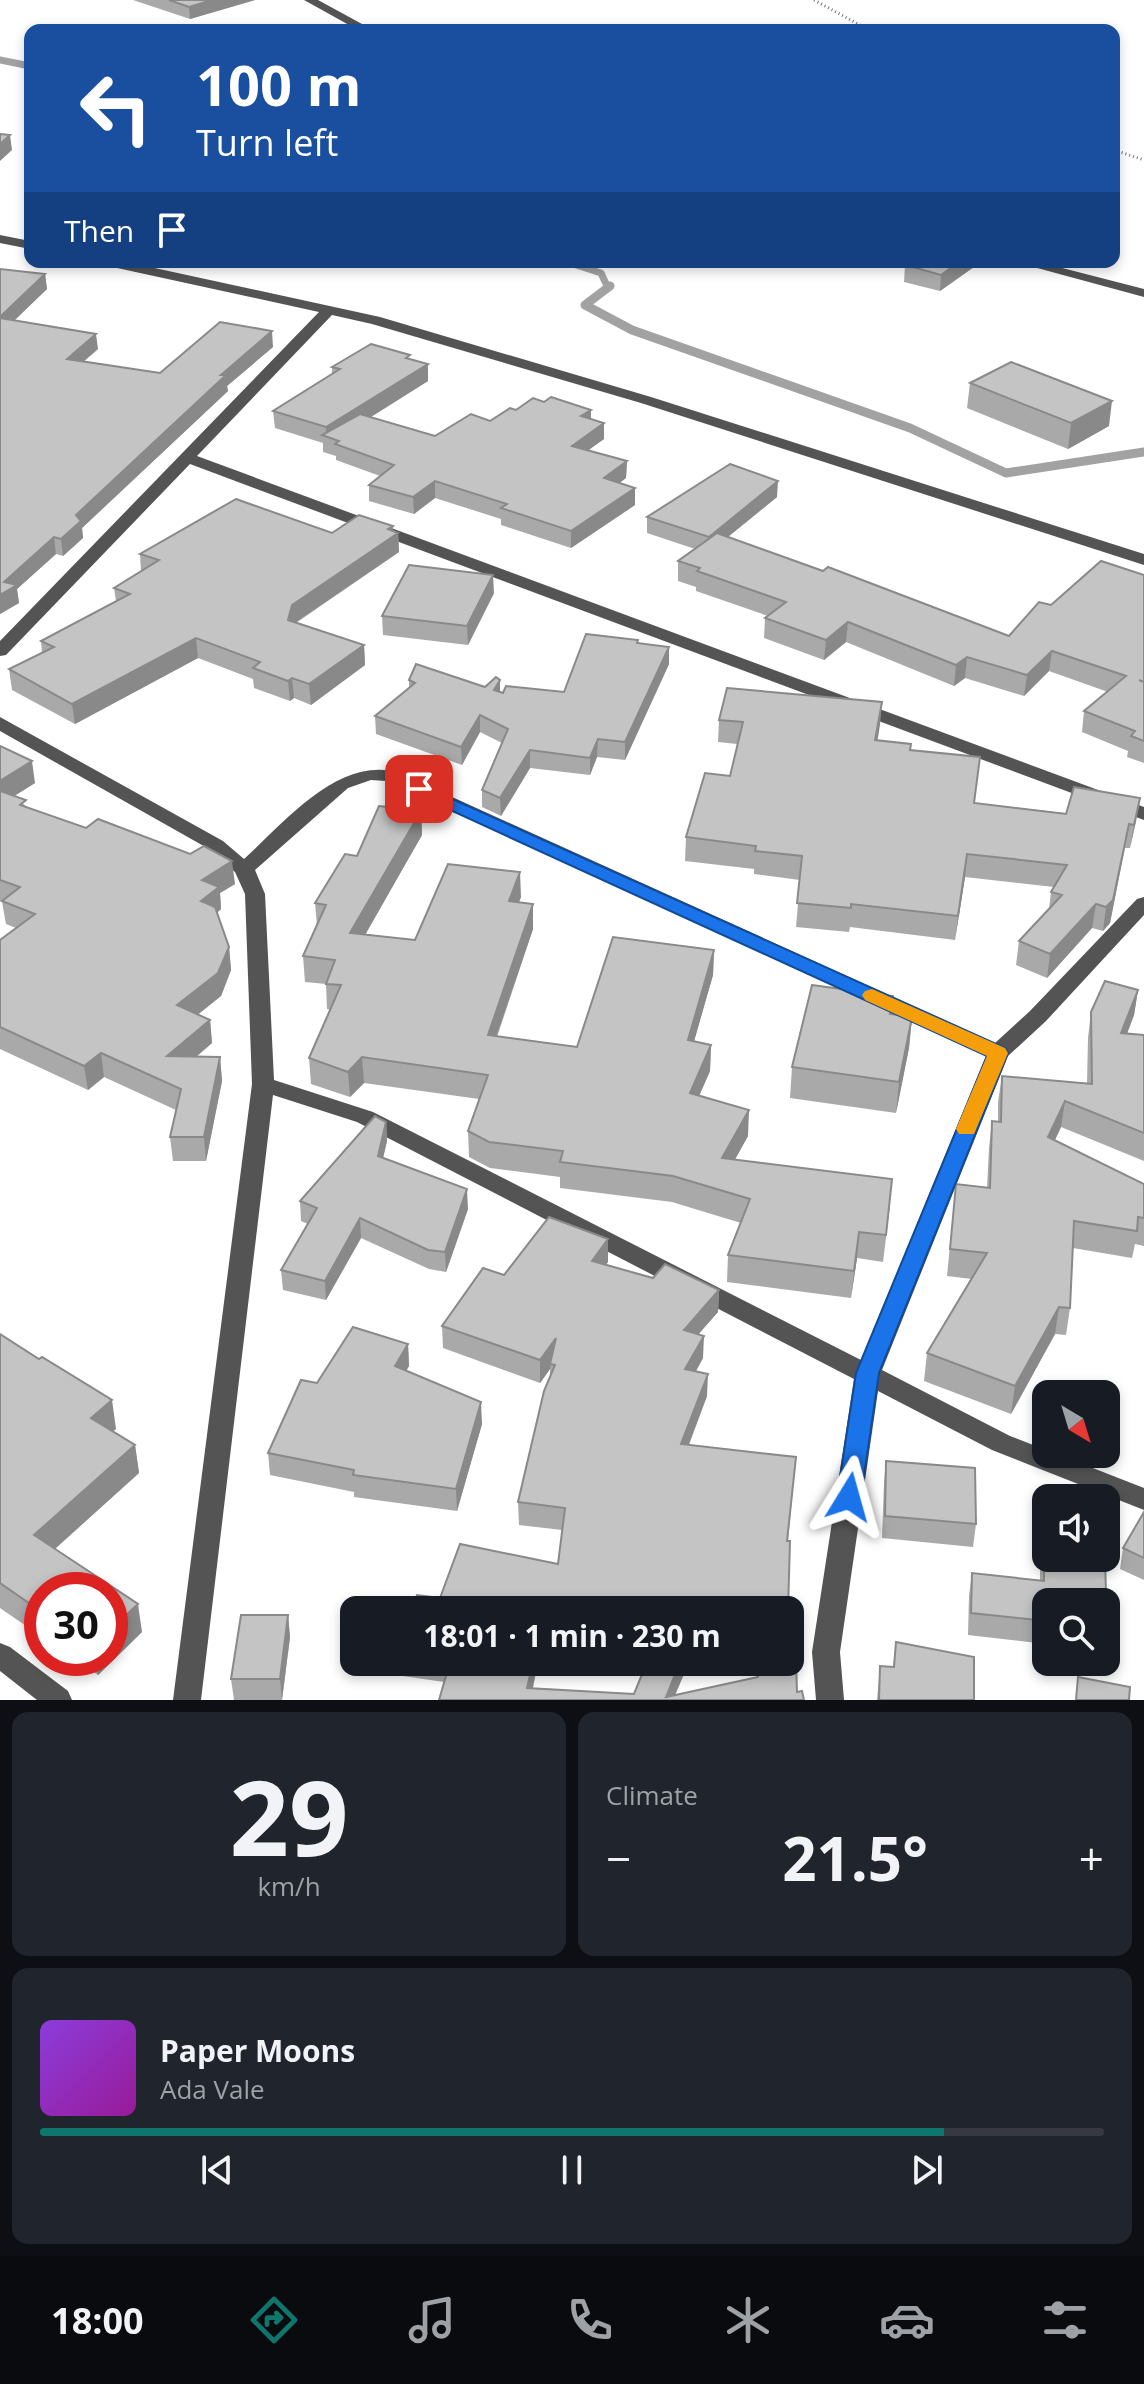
<!DOCTYPE html>
<meta charset="utf-8">
<style>
body{margin:0;font-family:"Open Sans",sans-serif;background:#20242c;color:#f1f3f6;height:100vh;display:flex;flex-direction:column;font-size:30px;white-space:nowrap}
*{box-sizing:border-box;margin:0}
p{font-size:26px;color:#9ea1a6}
.icon{flex:none;width:44px;height:44px;fill:none;stroke:currentColor;stroke-width:2;stroke-linecap:round;stroke-linejoin:round}
.map{position:relative;height:1700px;overflow:hidden}
.drawer{display:flex;flex-direction:column;gap:12px;padding:12px;background:#0d0f14;flex:1}
.drawer>*{flex:none}
.banner{position:absolute;left:24px;top:24px;width:1096px;height:244px;border-radius:16px;box-shadow:0 4px 12px #0003;background:#1a4fa0;color:#fff;overflow:hidden}
.needle{width:52px;rotate:142deg}
.fabs{position:absolute;left:1032px;top:1380px;display:grid;gap:16px}
.fabs a{display:grid;place-items:center;width:88px;height:88px;border-radius:16px;background:#171b24;box-shadow:0 4px 12px #0003;font-size:40px}
.speed{position:absolute;left:24px;top:1572px;display:flex;gap:16px;font-size:40px;font-weight:700;text-align:center}
.speed>*{display:grid;place-content:center;width:104px;height:104px;border-radius:50%;background:#171b24;box-shadow:0 4px 12px #0003;line-height:1}
.speed .limit{border:12px solid #d22;background:#fff;color:#111}
.pin{position:absolute;display:grid;place-items:center;width:68px;height:68px;color:#fff;margin:-34px;border-radius:16px;box-shadow:0 4px 12px #0006}
.me{position:absolute;width:88px;margin:-44px;rotate:8deg;stroke-linejoin:round;filter:drop-shadow(0 0 6px #0008)}
.turn{display:flex;align-items:center;gap:28px;height:168px;padding:0 40px;font-size:36px}
.turn .icon{width:104px;height:104px;stroke-width:2.5}
.turn b{display:block;font-size:56px;line-height:68px}
.then{display:flex;align-items:center;height:76px;padding:0 40px;background:#0003;gap:16px;font-size:30px}
.big{font-size:60px;font-weight:700;line-height:1.1}
.drawer .widget{flex:1;display:flex;flex-direction:column;justify-content:center;gap:12px;min-width:0;padding:0 28px;border-radius:16px;background:#20242c}
.drawer .dial{align-items:center;gap:0}
.dial b{font-size:104px;line-height:1}
.song{display:flex;align-items:center;gap:24px}
.cover{width:96px;height:96px;border-radius:12px;background:linear-gradient(135deg,hsl(270 70% 55%),hsl(300 70% 35%))}
.played{height:8px;border-radius:4px;background:linear-gradient(90deg,#0f766e 85%,#363941 85%)}
.keys{display:flex;justify-content:space-around;direction:ltr}
.heat{display:flex;justify-content:space-between;align-items:center;font-size:44px;direction:ltr}
.drawer .tiles{flex:1;display:grid;gap:12px;grid-template-columns:1fr 1fr}
.widget:last-child{grid-column:span 2}
.trip{position:absolute;left:340px;top:1596px;width:464px;height:80px;border-radius:16px;background:#171b24;box-shadow:0 4px 12px #0003;font-weight:700;line-height:80px;text-align:center}
.tabs{display:flex;height:128px;justify-content:space-around;align-items:center;background:#090b0e;color:#9ea1a6}
.tabs .icon{width:56px;height:56px}
.tabs .selected{color:#0f766e}
.tabs b{font-size:36px;color:#f1f3f6}
.map>svg:first-child{display:block}
</style>
<div class="map">
<svg width="1144" height="1700" viewBox="0 0 1144 1700">
<rect width="100%" height="100%" fill="#fff"/>
<g fill="none" stroke-linecap="round" stroke-linejoin="round">
<g stroke="#a2a2a2" stroke-width="7">
<polyline points="0,60 30,66"/>
<polyline points="567,262 601,273 608,288"/>
</g>
<polyline stroke="#a2a2a2" stroke-width="9" points="610,286 585,305 632,330 910,428 1006,473 1144,452"/>
<g stroke="#767676" stroke-width="3" stroke-dasharray="1 3" stroke-linecap="butt">
<polyline points="814,0 869,30"/>
<polyline points="1114,150 1144,160"/>
</g>
<g fill="#545454" fill-rule="evenodd">
<polygon points="304,0 318,0 373,30 358,30"/>
<polygon points="0,235 30,241 30,249 0,243"/>
<polygon points="101,262 127,262 380,317 651,397 1144,554 1144,565 641,403 372,324 332,315 197,456 1144,807 1144,820 190,464 6,655 0,656 0,641 319,312 108,266"/>
<polygon points="1015,262 1039,262 1144,289 1144,297"/>
<path d="M0,717L223,841L244,859C285,822 337,757 397,772L995,1043L1030,1011L1137,899L1144,897V915L1046,1021L1008,1056L882,1370L1010,1436L1046,1450V1454H1057L1144,1488V1510L992,1450L878,1391L840,1652L844,1700H816L812,1652L854,1379L357,1122L273,1095L201,1700H173L252,1084L245,894L235,872L209,849L0,731ZM371,780L386,781L986,1056L861,1360L373,1112L274,1080L265,894L255,870L348,788Z"/>
<polygon points="0,1643 10,1647 68,1691 72,1700 37,1700 0,1671"/>
</g>
</g>
<g fill="#a9a9a9">
<polygon points="133,0 255,0 190,19"/>
<polygon points="910,262 981,262 940,291 904,282 905,265"/>
<polygon points="0,269 45,274 47,289 14,321 98,349 84,361 160,373 273,347 227,386 228,391 82,528 83,538 63,556 56,554 17,589 19,603 0,614"/>
<polygon points="410,359 428,364 428,381 371,417 435,436 490,421 516,410 544,402 591,410 591,419 604,439 588,450 627,461 626,478 619,483 635,488 635,505 571,548 501,525 501,519 435,498 414,514 369,501 369,485 380,476 336,460 336,456 323,452 323,443 275,428 273,411 332,374 332,367"/>
<polygon points="970,383 1109,426 1068,449 967,408"/>
<polygon points="777,497 728,537 1009,636 1051,605 1144,575 1144,763 1127,757 1128,751 1082,732 1084,711 1108,692 1049,671 1024,696 965,678 954,686 846,642 824,660 764,638 765,618 768,616 696,591 696,587 678,581 678,561 695,549 647,533 647,517"/>
<polygon points="393,531 398,533 399,552 296,623 364,645 365,665 311,705 294,698 290,701 254,688 253,679 198,658 75,724 12,690 9,669 42,653 41,641 116,601 114,588 141,571 140,554 332,533"/>
<polygon points="494,593 468,645 383,635 382,616"/>
<polygon points="638,643 669,647 669,664 625,760 597,757 590,775 530,768 501,816 482,807 482,790 502,743 480,732 462,765 376,734 375,716 409,687 409,680 503,693 564,692"/>
<polygon points="882,702 877,740 911,750 975,803 1136,821 1130,848 1125,848 1110,923 1103,931 1092,928 1047,978 1016,965 1019,941 1049,909 1051,892 1054,887 965,877 955,940 850,927 849,932 796,927 800,880 754,874 754,869 685,861 686,837 730,776 737,744 718,742 719,720"/>
<polygon points="0,746 35,783 14,796 27,807 235,884 220,893 221,909 217,913 229,947 231,970 221,996 198,1014 210,1020 212,1043 196,1057 220,1057 222,1081 206,1161 173,1161 170,1137 176,1110 104,1077 88,1090 0,1049 0,940 16,928 6,924 2,902 0,901"/>
<polygon points="421,811 422,835 365,934 415,940 521,897 519,902 533,904 533,929 497,1037 577,1047 714,950 713,975 694,1041 711,1045 710,1071 699,1096 748,1136 734,1160 890,1205 883,1262 857,1258 851,1298 727,1282 728,1255 741,1223 672,1202 560,1188 560,1177 490,1168 469,1157 468,1131 479,1099 364,1083 350,1097 311,1084 309,1058 331,1010 327,1009 326,984 305,982 303,956 317,926 315,903 357,856"/>
<polygon points="1138,990 1134,1015 1127,1034 1144,1035 1144,1161 1061,1127 1055,1140 1144,1184 1144,1246 1135,1244 1132,1258 1073,1248 1070,1308 1066,1335 1055,1334 1011,1414 924,1381 927,1353 972,1279 947,1276 956,1184 987,1188 989,1148 992,1121 998,1122 998,1102 1002,1076 1087,1083 1088,1038 1091,1012"/>
<polygon points="893,996 892,1014 912,1017 909,1048 896,1113 790,1098 792,1067"/>
<polygon points="386,1122 387,1141 383,1158 468,1209 446,1272 429,1269 361,1238 326,1300 283,1290 281,1270 308,1224 301,1221 300,1201"/>
<polygon points="608,1262 606,1264 653,1278 719,1290 718,1312 698,1334 703,1358 696,1371 707,1396 689,1445 796,1457 788,1541 440,1598 558,1564 562,1530 519,1525 518,1502 550,1376 550,1369 540,1383 443,1348 442,1326 504,1275"/>
<polygon points="0,1334 116,1429 113,1431 135,1445 139,1473 55,1549 142,1632 98,1675 73,1658 110,1658 42,1590 42,1637 0,1608"/>
<polygon points="408,1344 409,1366 406,1371 482,1424 457,1511 354,1497 354,1492 270,1475 268,1453 317,1383"/>
<polygon points="886,1461 976,1524 973,1547 882,1538 884,1483"/>
<polygon points="1144,1512 1144,1580 1120,1569 1123,1548"/>
<polygon points="1044,1533 1046,1534 1046,1558 1105,1558 1107,1628 1106,1633 1106,1602 1046,1602 1046,1644 968,1635 969,1596 972,1573 1040,1580 1040,1556"/>
<polygon points="288,1615 290,1637 282,1700 234,1700 231,1679"/>
<polygon points="790,1630 795,1630 797,1692 802,1691 804,1700 439,1700 444,1682 403,1676 402,1662 538,1662 533,1688 634,1694 647,1662 689,1662 675,1695 756,1677 755,1662 790,1662"/>
<polygon points="896,1642 974,1700 877,1700 880,1666 893,1667"/>
</g>
<g fill="#898989">
<polygon points="212,0 255,0 190,19 189,7"/>
<polygon points="10,135 12,150 0,161 0,144"/>
<polygon points="959,262 981,262 940,291 941,275"/>
<polygon points="45,274 47,289 1,333 0,317"/>
<polygon points="272,331 273,347 227,386 228,391 82,528 83,538 63,556 61,539 76,515 221,375"/>
<polygon points="96,334 98,349 69,374 67,359"/>
<polygon points="428,364 428,381 334,440 326,437 326,427"/>
<polygon points="1112,401 1109,426 1068,449 1071,423"/>
<polygon points="591,410 591,426 581,416"/>
<polygon points="604,423 604,439 572,462 572,446"/>
<polygon points="627,461 626,478 604,495 604,478"/>
<polygon points="435,481 435,498 414,514 413,497"/>
<polygon points="778,481 777,497 708,553 709,537"/>
<polygon points="635,488 635,505 571,548 571,531"/>
<polygon points="393,526 393,536 398,533 399,552 293,624 288,620 292,605"/>
<polygon points="54,537 56,554 17,589 19,603 0,614 0,595 4,582"/>
<polygon points="493,575 494,593 468,645 467,626"/>
<polygon points="848,622 846,642 824,660 826,640"/>
<polygon points="196,638 198,658 75,724 72,704"/>
<polygon points="364,645 365,665 311,705 309,684"/>
<polygon points="669,647 669,664 625,760 625,742"/>
<polygon points="1052,651 1049,671 1024,696 1027,675"/>
<polygon points="967,657 965,678 954,686 956,665"/>
<polygon points="292,678 294,698 290,701 288,681"/>
<polygon points="500,680 500,698 494,690"/>
<polygon points="882,702 880,725 874,763 875,740"/>
<polygon points="480,715 480,732 462,765 461,747"/>
<polygon points="598,739 597,757 590,775 590,758"/>
<polygon points="530,750 530,768 501,816 500,798"/>
<polygon points="32,761 35,783 0,805 0,781"/>
<polygon points="1140,798 1136,821 1130,848 1134,825"/>
<polygon points="421,811 422,835 352,958 350,933"/>
<polygon points="1129,824 1110,923 1103,931 1106,907"/>
<polygon points="967,854 965,877 955,940 958,916"/>
<polygon points="232,861 235,884 220,893 221,909 204,924 201,901 202,880"/>
<polygon points="520,872 521,897 509,926 509,901"/>
<polygon points="533,904 533,929 488,1061 488,1035"/>
<polygon points="1096,904 1092,928 1047,978 1050,954"/>
<polygon points="229,947 231,970 221,996 180,1029 177,1005"/>
<polygon points="714,950 713,975 687,1066 688,1040"/>
<polygon points="1138,990 1134,1015 1117,1059 1121,1033"/>
<polygon points="912,1017 909,1048 896,1113 899,1082"/>
<polygon points="210,1020 212,1043 169,1080 167,1056"/>
<polygon points="711,1045 710,1071 689,1119 690,1093"/>
<polygon points="101,1053 104,1077 88,1090 84,1066"/>
<polygon points="220,1057 222,1081 206,1161 204,1137"/>
<polygon points="362,1057 364,1083 350,1097 348,1072"/>
<polygon points="1065,1101 1061,1127 1044,1164 1048,1137"/>
<polygon points="749,1110 748,1136 721,1185 722,1158"/>
<polygon points="386,1122 387,1141 379,1175 378,1156"/>
<polygon points="467,1189 468,1209 446,1272 445,1252"/>
<polygon points="360,1218 361,1238 326,1300 325,1281"/>
<polygon points="859,1232 857,1258 851,1298 854,1271"/>
<polygon points="608,1239 608,1262 592,1283 592,1261"/>
<polygon points="719,1290 718,1312 683,1352 684,1330"/>
<polygon points="1059,1307 1055,1334 1011,1414 1015,1386"/>
<polygon points="704,1336 703,1358 685,1391 685,1369"/>
<polygon points="556,1338 550,1369 540,1383 540,1360"/>
<polygon points="408,1344 409,1366 396,1388 395,1366"/>
<polygon points="708,1374 707,1396 680,1467 681,1444"/>
<polygon points="112,1400 116,1429 96,1446 91,1418"/>
<polygon points="481,1402 482,1424 457,1511 456,1489"/>
<polygon points="135,1445 139,1473 39,1563 34,1535"/>
<polygon points="138,1604 142,1632 98,1675 95,1658 110,1658 110,1630"/>
<polygon points="288,1615 290,1637 282,1700 280,1679"/>
<polygon points="533,1662 538,1662 530,1700 527,1688"/>
<polygon points="680,1662 689,1662 673,1700 666,1697"/>
</g>
<g fill="#c4c4c4" stroke="#898989" stroke-width="2">
<polygon points="169,0 212,0 189,7"/>
<polygon points="0,134 10,135 0,144"/>
<polygon points="910,262 959,262 941,275 905,265"/>
<polygon points="0,269 45,274 0,317"/>
<polygon points="0,318 96,334 67,359 160,373 220,322 272,331 221,375 226,375 76,515 81,521 61,539 54,537 4,582 17,585 0,595"/>
<polygon points="371,344 410,355 406,358 428,364 326,427 273,411 340,369 332,367"/>
<polygon points="1011,362 1112,401 1071,423 970,383"/>
<polygon points="551,397 591,410 581,416 604,423 572,446 627,461 604,478 635,488 571,531 501,508 507,504 435,481 413,497 369,485 394,465 335,444 339,441 322,435 360,414 435,436 471,414 490,421 510,408 516,410 533,398 544,402"/>
<polygon points="730,464 778,481 709,537 647,517"/>
<polygon points="236,499 332,533 359,515 393,526 388,529 398,533 292,605 288,620 364,645 309,684 292,678 288,681 253,668 260,662 196,638 72,704 9,669 54,647 41,641 130,594 114,588 159,560 140,554"/>
<polygon points="717,533 823,571 828,567 1009,636 1039,602 1051,605 1101,561 1144,575 1144,682 1139,680 1144,682 1144,741 1131,736 1135,731 1084,711 1126,676 1052,651 1027,675 967,657 956,665 848,622 826,640 765,618 786,602 697,571 700,568 678,561"/>
<polygon points="409,565 493,575 467,626 382,616"/>
<polygon points="586,634 638,640 637,643 669,647 625,742 598,739 590,758 530,750 500,798 482,790 508,729 480,715 461,747 375,716 415,683 409,680 416,664 485,687 496,677 500,680 494,690 503,693 506,686 564,692"/>
<polygon points="727,688 882,702 875,740 911,744 910,750 980,757 974,803 1066,814 1074,787 1140,798 1134,825 1129,824 1113,900 1106,907 1096,904 1050,954 1019,941 1062,895 1051,892 1067,865 967,854 958,916 851,904 851,908 797,903 802,856 755,851 756,846 686,837 705,773 730,776 743,722 719,720"/>
<polygon points="0,746 32,761 0,781"/>
<polygon points="0,791 26,800 20,805 86,828 98,819 190,854 204,846 232,861 202,880 219,887 201,901 215,907 229,947 218,973 177,1005 210,1020 167,1056 220,1057 204,1137 170,1137 181,1089 101,1053 84,1066 0,1027 0,940 35,914 2,901 20,887 0,880"/>
<polygon points="379,806 421,811 350,933 415,940 448,864 520,872 509,901 533,904 488,1035 577,1047 613,937 714,950 688,1040 711,1045 690,1093 749,1110 722,1158 892,1179 886,1235 859,1232 854,1271 728,1255 750,1199 673,1176 560,1162 563,1151 489,1142 468,1131 488,1075 362,1057 348,1072 309,1058 341,985 326,984 335,960 303,956 326,905 315,903 345,854 357,856"/>
<polygon points="1105,981 1138,990 1121,1033 1144,1035 1144,1133 1065,1101 1048,1137 1144,1184 1144,1218 1138,1217 1137,1231 1074,1221 1070,1308 1059,1307 1015,1386 927,1353 987,1253 950,1249 956,1184 990,1188 992,1121 1001,1122 1002,1076 1092,1084 1091,1012"/>
<polygon points="812,985 893,996 890,1014 912,1017 899,1082 792,1067"/>
<polygon points="375,1116 386,1122 378,1156 467,1189 445,1252 428,1250 360,1218 325,1281 281,1270 317,1208 300,1201"/>
<polygon points="549,1217 608,1239 592,1261 653,1278 665,1264 719,1290 684,1330 704,1336 685,1369 708,1374 681,1444 796,1457 787,1541 790,1541 788,1610 413,1610 417,1595 440,1598 460,1544 558,1564 565,1508 518,1502 544,1391 555,1365 550,1364 556,1338 540,1360 442,1326 483,1268 504,1275"/>
<polygon points="353,1327 408,1344 395,1366 481,1402 456,1489 353,1475 354,1470 268,1453 301,1380 317,1383"/>
<polygon points="0,1334 39,1359 42,1357 112,1400 91,1418 135,1445 34,1535 138,1604 110,1630 110,1590 42,1590 42,1612 0,1583"/>
<polygon points="886,1461 975,1468 976,1524 885,1516"/>
<polygon points="1144,1512 1144,1558 1123,1548"/>
<polygon points="1044,1533 1046,1534 1046,1558 1105,1558 1107,1628 1106,1602 1046,1602 1046,1621 971,1613 972,1573 1044,1581"/>
<polygon points="241,1615 288,1615 280,1679 231,1679"/>
<polygon points="790,1630 795,1630 797,1692 802,1691 804,1700 439,1700 450,1662 533,1662 527,1688 634,1694 647,1662 680,1662 666,1697 758,1677 757,1662 790,1662"/>
<polygon points="896,1642 974,1657 974,1700 879,1700 880,1666 894,1667"/>
<polygon points="1078,1677 1130,1687 1129,1700 1076,1700"/>
</g>
<polygon fill="#1a73e8" stroke="#114b97" stroke-width="2" points="419,784 1005,1048 1008,1053 879,1373 861,1497 858,1504 849,1506 841,1504 837,1497 856,1373 987,1056 413,793 410,789 413,785"/>
<polygon fill="#f59e0b" points="872,989 1005,1048 1008,1053 974,1134 959,1134 956,1129 987,1056 865,1000 862,995 865,991"/>
</svg>
<div class="fabs">
<a><svg class="needle" viewBox="-14 -14 28 28"><path d="M0-13l5 13h-10z" fill="#e53935"/><path d="M0 13l5-13h-10z" fill="#9ea1a6"/></svg></a>
<a><svg class="icon" aria-label="sound" viewBox="0 0 24 24"><path d="M4 9h4l5-4v14l-5-4H4zM17 9q2 3 0 6"/></svg></a>
<a><svg class="icon" aria-label="search" viewBox="0 0 24 24"><circle cx="10" cy="10" r="6"/><path d="M15 15l6 6"/></svg></a>
</div>
<div class="speed"><div class="limit">30</div></div>
<div class="pin" style="left:419px;top:789px;background:#d93025"><svg class="icon" aria-label="arrive" viewBox="0 0 24 24"><path d="M6 21V4h12l-3 4 3 4H6"/></svg></div>
<svg class="me" style="left:849px;top:1497px" viewBox="-20 -20 40 40"><path d="M0-17L14 15 0 8-14 15z" fill="#1a73e8" stroke="#fff" stroke-width="4"/></svg>
<div class="trip">18:01 · 1 min · 230 m</div>
<div class="banner">
<div class="turn"><svg class="icon" aria-label="left" viewBox="0 0 24 24"><path d="M17 20v-9H6M10 6l-5 5 5 5"/></svg><div><b>100 m</b>Turn left</div></div>
<div class="then">Then<svg class="icon" aria-label="arrive" viewBox="0 0 24 24"><path d="M6 21V4h12l-3 4 3 4H6"/></svg></div>
</div>
</div>
<section class="drawer">
<div class="tiles">
<div class="widget dial"><b>29</b><p>km/h</p></div>
<div class="widget"><p>Climate</p>
<div class="heat"><a>−</a><b class="big">21.5°</b><a>+</a></div>
</div>
<div class="widget">
<div class="song"><i class="cover"></i><div><b>Paper Moons</b><p>Ada Vale</p></div></div>
<div class="played"></div>
<div class="keys"><svg class="icon" aria-label="previous" viewBox="0 0 24 24"><path d="M18 5L8 12l10 7zM5 5v14"/></svg><svg class="icon" aria-label="pause" viewBox="0 0 24 24"><path d="M8 5v14M16 5v14"/></svg><svg class="icon" aria-label="next" viewBox="0 0 24 24"><path d="M6 5l10 7-10 7zM19 5v14"/></svg></div>
</div>
</div>
</section>
<nav class="tabs">
<b>18:00</b>
<svg class="icon selected" aria-label="directions" viewBox="0 0 24 24"><path d="M12 3l9 9-9 9-9-9zM9 14v-3h6M13 9l2 2-2 2"/></svg>
<svg class="icon" aria-label="music" viewBox="0 0 24 24"><path d="M9 18V5l10-2v13"/><circle cx="6" cy="18" r="3"/><circle cx="16" cy="16" r="3"/></svg>
<svg class="icon" aria-label="phone" viewBox="0 0 24 24"><path d="M5 4h4l2 5-3 2q2 4 5 5l2-3 5 2v4C11 20 4 13 5 4z"/></svg>
<svg class="icon" aria-label="climate" viewBox="0 0 24 24"><path d="M12 3v18M4 7l16 10M4 17L20 7"/></svg>
<svg class="icon" aria-label="car" viewBox="0 0 24 24"><path d="M5 17H2v-5l4-1 3-4h7l3 4 3 1v5h-3M9 17h6M6 11h13"/><circle cx="7" cy="17" r="2"/><circle cx="17" cy="17" r="2"/></svg>
<svg class="icon" aria-label="filters" viewBox="0 0 24 24"><path d="M4 7h16M4 17h16"/><circle cx="9" cy="7" r="2"/><circle cx="15" cy="17" r="2"/></svg>
</nav>
